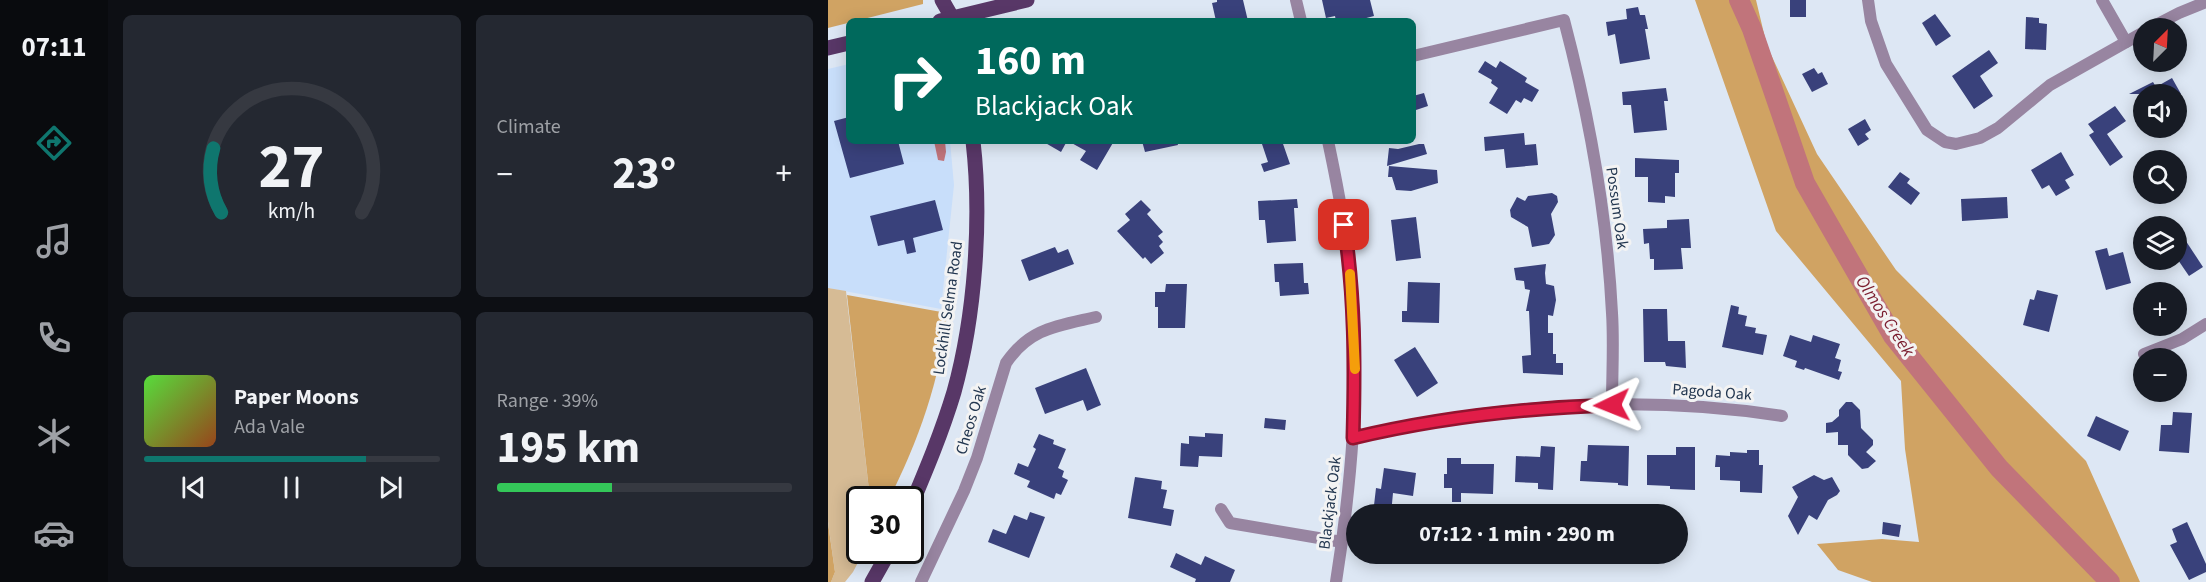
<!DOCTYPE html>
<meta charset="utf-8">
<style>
body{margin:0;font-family:"Source Sans 3",sans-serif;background:#242831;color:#f1f3f6;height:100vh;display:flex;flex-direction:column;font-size:22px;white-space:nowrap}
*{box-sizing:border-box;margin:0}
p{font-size:20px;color:#9ea1a6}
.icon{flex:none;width:33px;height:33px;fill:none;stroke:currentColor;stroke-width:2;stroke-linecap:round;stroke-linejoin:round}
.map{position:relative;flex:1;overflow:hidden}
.drawer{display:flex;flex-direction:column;gap:15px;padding:15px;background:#0d0f14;width:720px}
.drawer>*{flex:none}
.hud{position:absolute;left:18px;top:18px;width:570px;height:126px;border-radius:9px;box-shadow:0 3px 15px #0003;background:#00695c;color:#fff;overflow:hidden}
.needle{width:39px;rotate:24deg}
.buttons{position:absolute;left:1305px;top:18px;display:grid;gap:12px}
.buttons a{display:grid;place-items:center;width:54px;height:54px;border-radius:50%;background:#171b24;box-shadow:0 3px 15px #0003;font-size:30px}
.speed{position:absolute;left:18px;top:486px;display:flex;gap:12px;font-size:30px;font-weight:700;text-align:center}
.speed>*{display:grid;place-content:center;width:78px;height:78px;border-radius:50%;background:#171b24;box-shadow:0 3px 15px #0003;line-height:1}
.speed .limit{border:3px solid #111;border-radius:9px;background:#fff;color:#111}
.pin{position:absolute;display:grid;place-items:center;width:51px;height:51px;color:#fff;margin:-26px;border-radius:12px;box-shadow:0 3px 9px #0006}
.me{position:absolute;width:66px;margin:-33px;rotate:268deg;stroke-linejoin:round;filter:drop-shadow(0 0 4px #0008)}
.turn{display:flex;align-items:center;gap:21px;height:126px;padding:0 30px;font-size:27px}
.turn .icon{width:78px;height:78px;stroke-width:2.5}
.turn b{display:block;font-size:42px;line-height:51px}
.big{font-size:45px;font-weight:700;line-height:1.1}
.drawer .card{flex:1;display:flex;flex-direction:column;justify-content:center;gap:9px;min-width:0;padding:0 21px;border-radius:9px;background:#242831}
.drawer .dial{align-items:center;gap:0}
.dial svg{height:156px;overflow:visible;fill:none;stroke:#363941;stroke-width:7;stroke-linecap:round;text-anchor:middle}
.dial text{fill:#f1f3f6;stroke:none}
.song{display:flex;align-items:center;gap:18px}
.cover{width:72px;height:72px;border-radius:9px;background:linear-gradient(135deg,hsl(110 70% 55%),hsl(20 70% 35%))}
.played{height:6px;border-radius:3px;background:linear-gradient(90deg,#0f766e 75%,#363941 75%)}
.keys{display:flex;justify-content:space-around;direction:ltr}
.heat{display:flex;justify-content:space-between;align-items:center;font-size:33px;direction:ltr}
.charge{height:9px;border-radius:4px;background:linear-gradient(90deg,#34c759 39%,#363941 0)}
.drawer .tiles{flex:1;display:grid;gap:15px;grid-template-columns:repeat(2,1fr)}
.trip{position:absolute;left:518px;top:504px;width:342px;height:60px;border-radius:30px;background:#171b24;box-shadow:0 3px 15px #0003;font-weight:700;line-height:60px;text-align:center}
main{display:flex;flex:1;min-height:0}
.dock{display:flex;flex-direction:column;width:108px;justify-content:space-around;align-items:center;background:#090b0e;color:#9ea1a6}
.dock .icon{width:42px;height:42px}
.dock .on{color:#0f766e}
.dock b{font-size:27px;color:#f1f3f6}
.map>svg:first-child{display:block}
</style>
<main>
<nav class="dock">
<b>07:11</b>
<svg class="icon on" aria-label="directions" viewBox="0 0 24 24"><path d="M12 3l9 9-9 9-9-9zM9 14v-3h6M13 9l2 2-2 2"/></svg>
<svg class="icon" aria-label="music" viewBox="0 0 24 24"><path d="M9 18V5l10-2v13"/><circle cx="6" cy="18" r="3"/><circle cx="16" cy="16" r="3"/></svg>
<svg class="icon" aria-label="phone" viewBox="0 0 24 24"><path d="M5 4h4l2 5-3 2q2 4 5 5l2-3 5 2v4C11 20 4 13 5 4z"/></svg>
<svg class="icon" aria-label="climate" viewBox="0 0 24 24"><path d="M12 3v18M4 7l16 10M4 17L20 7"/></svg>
<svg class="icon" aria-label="car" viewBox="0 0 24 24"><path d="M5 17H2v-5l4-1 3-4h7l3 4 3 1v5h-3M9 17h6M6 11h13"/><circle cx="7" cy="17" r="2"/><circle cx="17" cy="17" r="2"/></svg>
</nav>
<section class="drawer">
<div class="tiles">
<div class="card dial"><svg viewBox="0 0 100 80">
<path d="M14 69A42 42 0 1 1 86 69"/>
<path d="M14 69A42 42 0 0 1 10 36" stroke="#0f766e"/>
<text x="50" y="56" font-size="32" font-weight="700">27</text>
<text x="50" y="72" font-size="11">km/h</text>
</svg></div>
<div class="card"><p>Climate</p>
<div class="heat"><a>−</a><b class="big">23°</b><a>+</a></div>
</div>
<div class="card">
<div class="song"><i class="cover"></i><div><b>Paper Moons</b><p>Ada Vale</p></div></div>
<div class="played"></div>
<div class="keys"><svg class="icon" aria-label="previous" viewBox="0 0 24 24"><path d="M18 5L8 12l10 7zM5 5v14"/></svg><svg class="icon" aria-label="pause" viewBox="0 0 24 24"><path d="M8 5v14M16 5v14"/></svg><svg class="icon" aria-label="next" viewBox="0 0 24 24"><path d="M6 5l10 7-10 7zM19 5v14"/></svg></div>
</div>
<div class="card"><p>Range · 39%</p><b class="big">195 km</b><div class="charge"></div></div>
</div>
</section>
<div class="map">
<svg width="1378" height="582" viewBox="0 0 1378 582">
<rect width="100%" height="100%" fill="#dde7f4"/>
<polygon fill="#c8defa" points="21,64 21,141 122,141 126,185 113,309 0,288 0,69"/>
<polygon fill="#d6bb95" points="0,288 18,291 42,499 32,500 32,550 36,551 25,572 17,582 3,582 7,572 0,522"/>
<g fill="#d0a363">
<polygon points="0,0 95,0 95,4 0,28"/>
<polygon points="867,0 928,0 939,46 989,154 1068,270 1258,461 1312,582 1044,582 1010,570 989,544 1054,539 1091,542 1077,449 1073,381 948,231"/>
<path d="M19,295L119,313C113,378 90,442 61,499H42Z"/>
<polygon points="0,523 7,572 3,582 0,582"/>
</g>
<polygon fill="#c1747b" points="106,141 117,141 118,152 116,161 110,160"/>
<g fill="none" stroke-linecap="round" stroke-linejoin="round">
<polyline stroke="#c1747b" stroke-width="20" points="911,0 924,29 977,183 1065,336 1171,468 1282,582"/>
</g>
<g fill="#39417b">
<polygon points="389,0 415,0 420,21 388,21 384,3 389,2"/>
<polygon points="494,0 542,0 546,16 527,21 508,21 507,16 498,18"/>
<rect x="962" y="0" width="16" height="17"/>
<polygon points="810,7 812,15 817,15 820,29 817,29 822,59 792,64 787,34 780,36 778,22 799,19 798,9"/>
<polygon points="1107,14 1123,36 1108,46 1094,23"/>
<polygon points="1198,17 1211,18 1211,23 1219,24 1218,50 1197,49"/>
<polygon points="1161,50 1170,63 1152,76 1165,96 1146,109 1124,76"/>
<polygon points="657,61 668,68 672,61 699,78 697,82 711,90 704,102 696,98 693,103 688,100 679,114 661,103 670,88 663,83 664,80 650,72"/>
<polygon points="986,68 990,74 994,72 1000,84 984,92 974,74"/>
<polygon points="1344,78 1353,94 1301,94 1325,82 1328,87"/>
<polygon points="838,88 840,101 836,101 839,130 806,133 803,105 795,105 794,92"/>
<polygon points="596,93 600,106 585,111 585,96"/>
<polygon points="1287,106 1298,121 1279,134 1295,157 1282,166 1261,135 1266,132 1260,124"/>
<polygon points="21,117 21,141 70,141 76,164 22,178 6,121"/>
<polygon points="1037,119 1043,130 1037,134 1041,139 1030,146 1020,129"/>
<polygon points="696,133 697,145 708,144 710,165 678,168 676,149 657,151 656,137"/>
<polygon points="214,141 239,141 233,152"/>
<polygon points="240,141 286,141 269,170 252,160 258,151"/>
<polygon points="314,141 349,141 350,145 317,152"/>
<polygon points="433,141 454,141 462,164 436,172 433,164 440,162"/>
<polygon points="591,144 596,144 599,154 559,166 561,148 570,149"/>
<polygon points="1233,152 1246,175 1237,180 1242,188 1228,196 1221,185 1214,189 1203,170"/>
<polygon points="807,158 851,160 851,173 847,173 847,197 837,196 837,203 820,202 820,177 807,177"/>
<polygon points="561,166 609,170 610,183 583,191 568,190 564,177 560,177"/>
<polygon points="1072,172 1082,179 1079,183 1092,193 1083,205 1060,187"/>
<polygon points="724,193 729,196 730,202 723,214 727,235 721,244 704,247 700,227 683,217 682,210 689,197 697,201 700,196"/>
<polygon points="1179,197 1180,218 1134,221 1133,199"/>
<polygon points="469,199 470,208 466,208 468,241 439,243 437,220 431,220 430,201"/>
<polygon points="107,200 115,230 85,238 88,252 79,254 76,240 50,246 42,216"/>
<polygon points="313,200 323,210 319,214 335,232 330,236 335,242 331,246 336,253 323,264 317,257 315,259 289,231 302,220 297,214"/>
<polygon points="588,217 593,258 568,261 563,220"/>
<polygon points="861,219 863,248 853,248 855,269 826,270 826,259 822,259 821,243 816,244 815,229 839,228 839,220"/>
<polygon points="1348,226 1375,267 1361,276 1348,257"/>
<polygon points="227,247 230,253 240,249 246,264 201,281 193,260"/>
<polygon points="1279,248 1281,256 1295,252 1303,283 1278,290 1267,251"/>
<polygon points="475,263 476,283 480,283 481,294 452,296 451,282 447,282 446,264"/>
<polygon points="718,264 717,273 718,284 726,286 728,300 725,316 720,315 720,333 725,333 725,354 728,354 728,363 735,363 735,375 695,373 694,356 703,355 701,311 698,311 702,290 697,289 696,281 688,280 686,268"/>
<polygon points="580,282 612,283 611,323 574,322 574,311 579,311"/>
<polygon points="338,284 359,284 357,328 330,328 330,307 327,307 327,292 337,292"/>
<polygon points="1209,290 1230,295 1221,332 1195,325 1202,299 1206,300"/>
<polygon points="903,305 911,307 910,314 919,316 917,326 928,328 927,333 939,335 935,355 894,347"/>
<polygon points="815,309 839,309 840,341 857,341 858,368 838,366 837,362 816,362"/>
<polygon points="962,335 983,342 985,335 1012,344 1007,358 1013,360 1010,371 1014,372 1011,380 977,368 976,370 967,367 969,361 955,356"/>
<polygon points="587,347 610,383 589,397 566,360"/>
<polygon points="258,368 273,405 259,411 255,400 217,414 207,388"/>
<polygon points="1018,402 1024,402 1032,410 1033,428 1045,440 1045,445 1038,452 1048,461 1040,468 1034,469 1020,455 1020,445 1010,445 1010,432 998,433 998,423 1004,422 1011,416 1011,410"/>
<polygon points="1345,412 1364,413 1361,453 1331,451 1333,425 1344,425"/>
<polygon points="1268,416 1301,431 1292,451 1259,436"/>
<polygon points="437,418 458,420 457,430 436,428"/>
<polygon points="377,433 395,434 394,457 371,456 370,467 352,466 353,443 361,444 361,436 377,437"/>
<polygon points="211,434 226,440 225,444 238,449 230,468 236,471 234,477 240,480 233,495 228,493 226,499 199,487 202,481 186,474 190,463 200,467 208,449 205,447"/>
<polygon points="760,445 801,446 800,486 790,485 790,483 752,481 753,461 759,461"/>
<polygon points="713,446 727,447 725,490 710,489 710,483 687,482 688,456 712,457"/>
<polygon points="848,447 867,447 867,490 842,489 842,486 819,485 819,455 848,455"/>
<polygon points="919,450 931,450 931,465 935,465 934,493 912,492 912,481 892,480 892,467 887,467 888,455 902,456 902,452 919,453"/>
<polygon points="619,458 633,458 633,464 666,464 665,494 633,493 633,502 624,502 624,488 616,488 616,474 619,474"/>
<polygon points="556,468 588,473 585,496 565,493 563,514 545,514 548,488 553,489"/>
<polygon points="986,475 996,480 1004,477 1012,491 1009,495 1000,500 989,520 981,515 970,535 960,516 970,497 964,487"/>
<polygon points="307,477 334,481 333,489 339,490 335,508 346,510 343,526 300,518"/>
<polygon points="202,512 217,517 201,558 160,542 165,529 178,534 186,515 199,520"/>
<polygon points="1055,522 1073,525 1071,537 1054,534"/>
<polygon points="1359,522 1378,564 1378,572 1361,580 1342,545 1349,542 1344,529"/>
<polygon points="348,553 373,565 377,556 407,570 402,582 367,582 368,579 342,567"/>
</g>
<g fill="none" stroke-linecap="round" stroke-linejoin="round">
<g stroke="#9885a1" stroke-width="12">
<polyline points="468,0 473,21"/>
<polyline points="1040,0 1043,21 1058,64 1099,130 1117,142 1128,144 1152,138 1170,128 1222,85 1316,32"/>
<polyline points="1274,0 1298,42"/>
<polyline points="1322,28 1351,13 1378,2"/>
<path d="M585,56L736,20C761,115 779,214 784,313C786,343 784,374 784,405"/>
<path d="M500,141C515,211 527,282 527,354C528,431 520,506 508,582"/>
<polyline points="1316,354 1354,339 1378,324"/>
<path d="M526,438C665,404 812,394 954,416"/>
<polyline points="393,509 402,523 514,542"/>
<path d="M93,582L136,491L149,458L178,363C202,328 229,326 268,317"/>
</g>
<g stroke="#583767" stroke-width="15">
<polyline points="114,0 126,21"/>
<polyline points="112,21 199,0"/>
<polyline points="0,48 21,43"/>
<path d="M82,508C98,470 114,432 126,392C147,316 154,219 145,141"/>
<polyline points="44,582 62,550"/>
</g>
</g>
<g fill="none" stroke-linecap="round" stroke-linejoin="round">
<defs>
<path id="route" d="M516,225C527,296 527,366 525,438C612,417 695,408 784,405"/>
</defs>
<use href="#route" stroke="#92132f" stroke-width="15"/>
<use href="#route" stroke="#e11d48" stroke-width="10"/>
<polyline stroke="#f59e0b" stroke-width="10" points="522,274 527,369"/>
</g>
<g text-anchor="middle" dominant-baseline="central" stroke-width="6" stroke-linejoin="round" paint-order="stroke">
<g font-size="16" fill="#233750" stroke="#f3f3f3">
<text transform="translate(789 208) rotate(82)">Possum Oak</text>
<text transform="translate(120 308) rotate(-82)">Lockhill Selma Road</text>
<text transform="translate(884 392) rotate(4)">Pagoda Oak</text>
<text transform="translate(143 420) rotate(-73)">Cheos Oak</text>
<text transform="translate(502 503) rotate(-83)">Blackjack Oak</text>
</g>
<g font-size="18" font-style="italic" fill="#7b1d2f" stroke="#f3f3f3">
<text transform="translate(1057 316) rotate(57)">Olmos Creek</text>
</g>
</g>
</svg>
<div class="buttons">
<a><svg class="needle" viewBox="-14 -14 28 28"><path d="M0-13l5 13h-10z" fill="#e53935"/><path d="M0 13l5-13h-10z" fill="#9ea1a6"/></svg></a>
<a><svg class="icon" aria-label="sound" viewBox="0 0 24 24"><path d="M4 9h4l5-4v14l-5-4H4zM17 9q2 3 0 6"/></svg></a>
<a><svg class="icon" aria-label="search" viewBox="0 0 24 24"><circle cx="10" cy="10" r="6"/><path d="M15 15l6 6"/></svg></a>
<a><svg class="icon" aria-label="layers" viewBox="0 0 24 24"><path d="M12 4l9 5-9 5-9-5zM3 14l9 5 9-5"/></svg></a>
<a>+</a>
<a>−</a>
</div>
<div class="speed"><div class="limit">30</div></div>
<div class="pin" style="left:516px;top:225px;background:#d93025"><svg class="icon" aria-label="arrive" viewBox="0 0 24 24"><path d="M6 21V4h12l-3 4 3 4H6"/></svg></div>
<svg class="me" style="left:784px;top:405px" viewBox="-20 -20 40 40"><path d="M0-17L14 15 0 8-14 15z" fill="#e11d48" stroke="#fff" stroke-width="4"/></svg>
<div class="trip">07:12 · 1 min · 290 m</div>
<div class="hud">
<div class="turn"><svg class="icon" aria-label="right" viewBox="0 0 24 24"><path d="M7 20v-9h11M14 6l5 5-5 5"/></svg><div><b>160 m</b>Blackjack Oak</div></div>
</div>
</div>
</main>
